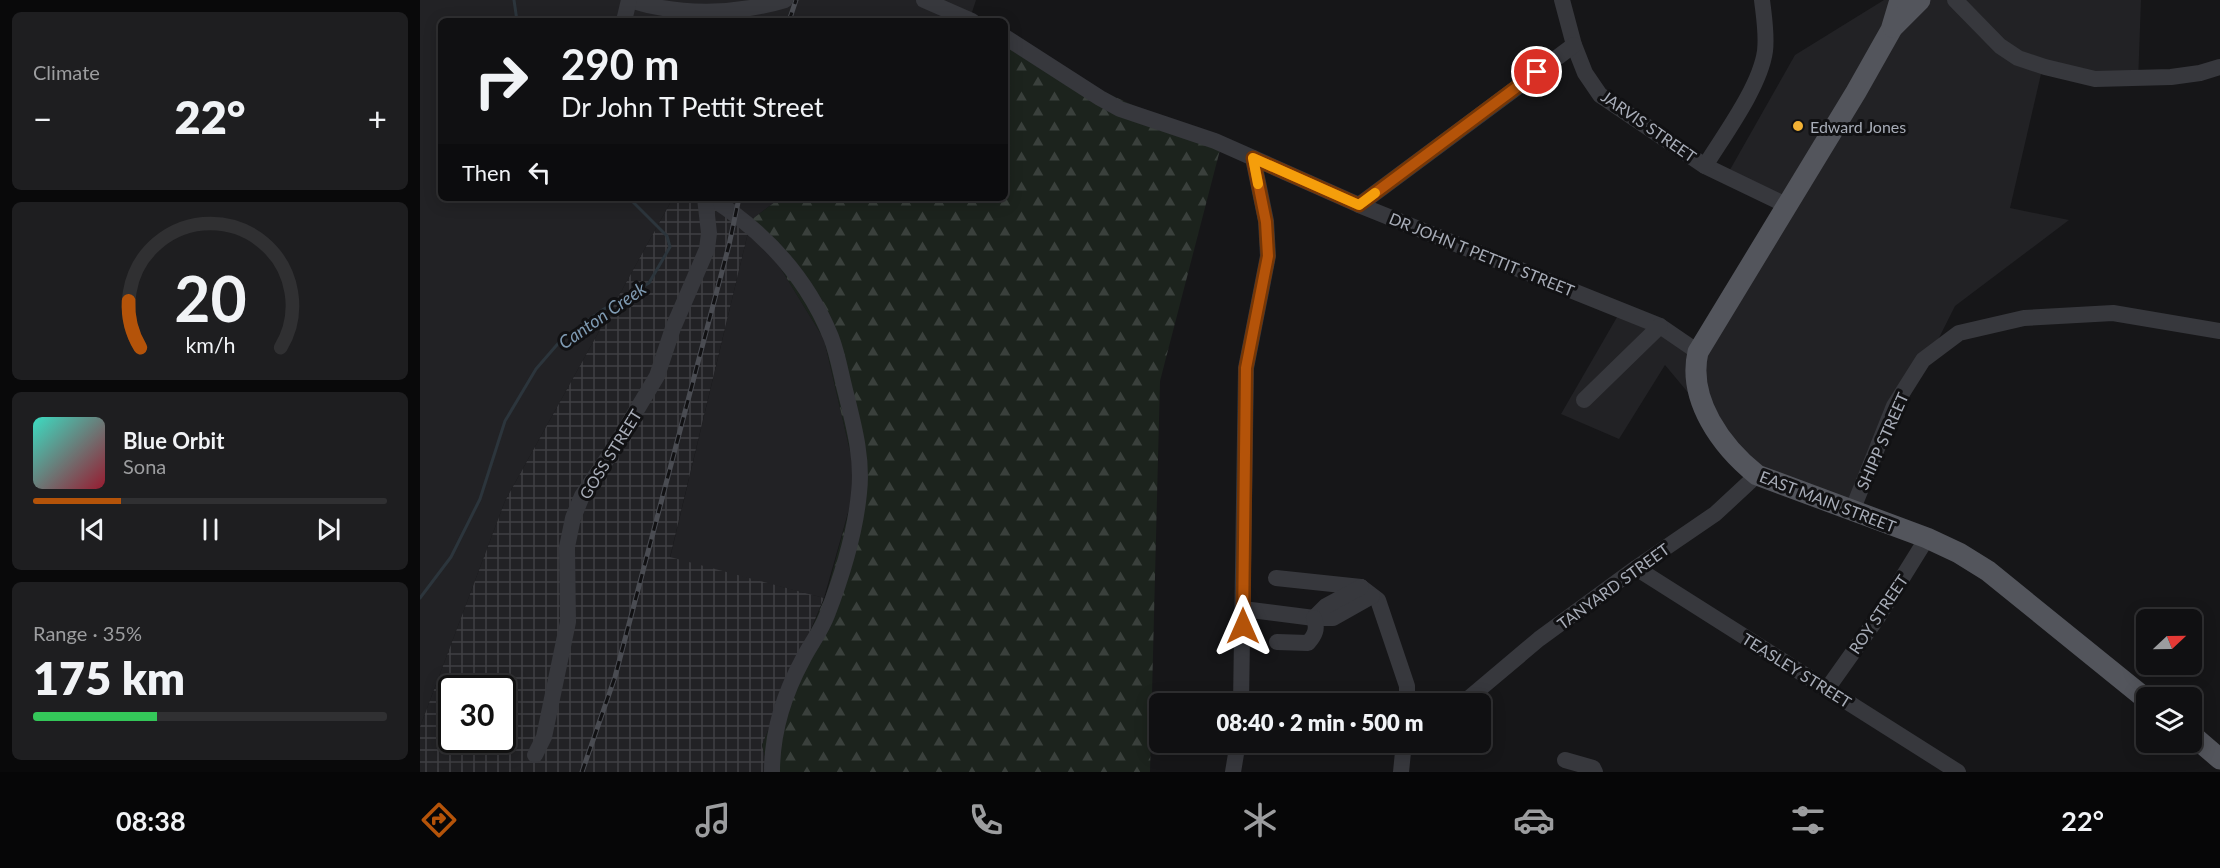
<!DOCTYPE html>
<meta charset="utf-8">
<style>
body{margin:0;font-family:Lato,sans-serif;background:#1e1e20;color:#f1f3f6;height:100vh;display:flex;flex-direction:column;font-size:22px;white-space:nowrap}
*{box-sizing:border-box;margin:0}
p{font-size:20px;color:#9c9d9f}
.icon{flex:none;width:33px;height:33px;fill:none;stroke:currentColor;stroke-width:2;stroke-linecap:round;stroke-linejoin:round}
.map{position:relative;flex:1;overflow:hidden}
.sheet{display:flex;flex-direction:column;gap:12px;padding:12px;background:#09090a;width:420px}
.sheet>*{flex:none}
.guide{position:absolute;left:18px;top:18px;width:570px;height:183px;border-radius:9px;box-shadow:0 3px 15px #0003,0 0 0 2px #303032;background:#101012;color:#f1f3f6;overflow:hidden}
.needle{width:39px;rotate:68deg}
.fabs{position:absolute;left:1716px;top:609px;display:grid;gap:12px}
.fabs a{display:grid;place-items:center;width:66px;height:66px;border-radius:9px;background:#101012;box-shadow:0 3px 15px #0003,0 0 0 2px #303032;font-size:30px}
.speed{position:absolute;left:18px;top:675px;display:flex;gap:12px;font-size:30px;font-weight:700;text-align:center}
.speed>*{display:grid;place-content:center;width:78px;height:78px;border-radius:50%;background:#101012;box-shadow:0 3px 15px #0003,0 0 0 2px #303032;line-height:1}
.speed .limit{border:3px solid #111;border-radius:9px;background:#fff;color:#111}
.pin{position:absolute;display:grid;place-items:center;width:51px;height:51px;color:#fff;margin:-26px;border:3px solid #fff;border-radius:50%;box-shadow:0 2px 6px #0007}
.me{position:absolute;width:66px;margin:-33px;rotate:0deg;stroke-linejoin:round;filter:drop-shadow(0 0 4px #0008)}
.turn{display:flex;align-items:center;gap:21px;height:126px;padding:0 24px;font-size:27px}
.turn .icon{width:78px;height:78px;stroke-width:2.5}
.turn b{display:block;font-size:42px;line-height:51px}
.then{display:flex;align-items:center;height:57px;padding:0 24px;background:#0003;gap:12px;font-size:22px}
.big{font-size:45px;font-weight:800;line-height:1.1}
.sheet .tile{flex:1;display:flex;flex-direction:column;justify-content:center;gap:9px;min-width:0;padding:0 21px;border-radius:9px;background:#1e1e20}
.sheet .dial{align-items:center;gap:0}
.dial svg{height:156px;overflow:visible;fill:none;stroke:#303032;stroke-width:7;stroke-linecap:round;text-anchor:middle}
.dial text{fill:#f1f3f6;stroke:none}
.song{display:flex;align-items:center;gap:18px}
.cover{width:72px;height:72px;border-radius:9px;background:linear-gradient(135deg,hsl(170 70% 55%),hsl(350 70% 35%))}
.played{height:6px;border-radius:3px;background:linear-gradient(90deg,#b45309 25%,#303032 25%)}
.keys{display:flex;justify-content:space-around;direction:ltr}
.heat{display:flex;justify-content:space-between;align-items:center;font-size:33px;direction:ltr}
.charge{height:9px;border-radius:4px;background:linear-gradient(90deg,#34c759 35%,#303032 0)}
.trip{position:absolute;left:729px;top:693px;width:342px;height:60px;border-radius:9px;background:#101012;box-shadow:0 3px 15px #0003,0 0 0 2px #303032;font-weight:800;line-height:60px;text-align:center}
.tab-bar{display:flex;height:96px;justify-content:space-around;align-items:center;background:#060607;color:#9c9d9f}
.tab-bar .icon{width:42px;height:42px}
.tab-bar .active{color:#b45309}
.tab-bar b{font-size:27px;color:#f1f3f6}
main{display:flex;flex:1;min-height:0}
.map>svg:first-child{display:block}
</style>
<main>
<section class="sheet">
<div class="tile"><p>Climate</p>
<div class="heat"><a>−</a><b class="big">22°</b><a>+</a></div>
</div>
<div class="tile dial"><svg viewBox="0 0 100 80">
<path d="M14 69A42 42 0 1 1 86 69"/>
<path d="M14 69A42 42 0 0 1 8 45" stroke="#b45309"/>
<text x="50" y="56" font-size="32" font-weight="700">20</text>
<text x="50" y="72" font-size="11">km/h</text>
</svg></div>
<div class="tile">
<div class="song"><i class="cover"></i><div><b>Blue Orbit</b><p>Sona</p></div></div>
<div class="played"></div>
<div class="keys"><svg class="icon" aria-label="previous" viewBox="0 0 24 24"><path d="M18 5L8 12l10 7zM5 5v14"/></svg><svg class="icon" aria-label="pause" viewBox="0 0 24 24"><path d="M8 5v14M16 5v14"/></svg><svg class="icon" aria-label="next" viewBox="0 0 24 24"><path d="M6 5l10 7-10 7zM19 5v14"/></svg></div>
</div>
<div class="tile"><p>Range · 35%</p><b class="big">175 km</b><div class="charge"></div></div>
</section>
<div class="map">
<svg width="1800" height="772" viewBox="0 0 1800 772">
<defs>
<pattern id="industrial-grid" width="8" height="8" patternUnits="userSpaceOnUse" patternTransform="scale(1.5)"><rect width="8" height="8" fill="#222225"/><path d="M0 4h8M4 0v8" fill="none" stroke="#3f3f43"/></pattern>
<pattern id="forest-firs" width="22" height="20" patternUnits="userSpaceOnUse" patternTransform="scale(1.5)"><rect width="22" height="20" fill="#1c231d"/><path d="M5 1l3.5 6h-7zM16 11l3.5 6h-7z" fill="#3a403c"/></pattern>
</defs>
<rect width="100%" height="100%" fill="#161618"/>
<g fill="#222225">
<polygon points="0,0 556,0 549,21 21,21 21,198 253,198 85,501 0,727"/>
<polygon points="1464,0 1721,0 1718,83 1621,74 1590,208 1649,220 1535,306 1432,511 1334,481 1296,426 1245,365 1199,439 1141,414 1200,312 1288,346 1371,210 1307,175 1375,55"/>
<polygon points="283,198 360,198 331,220 404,339 437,481 404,598 250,558 331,220"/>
</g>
<path fill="url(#industrial-grid)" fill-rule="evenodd" d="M253,198H283L331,220L250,557L404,598L342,745L349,772H0V727L85,501ZM32,688H82V740H32Z"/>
<polygon fill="url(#forest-firs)" points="585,46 801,146 740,381 730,772 349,772 342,745 406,595 437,481 404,339 331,220 360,198 585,198"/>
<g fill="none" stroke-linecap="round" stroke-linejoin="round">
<g stroke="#2c353c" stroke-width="3">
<polyline points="94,0 97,21"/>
<polyline points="0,598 31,557 60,499 85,421 116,369 142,339 184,309 229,283 250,247 247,236 209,198"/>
</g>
<g stroke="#37383d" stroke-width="16">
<path d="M209,0C259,16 315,15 365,0"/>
<polyline points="504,0 552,21"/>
<polyline points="1142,0 1154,45 1165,73 1180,95 1285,166 1368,206"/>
<polyline points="1535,0 1580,46 1598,58 1625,67 1675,79 1751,77 1780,73 1800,67"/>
<polyline points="204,21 209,0"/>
<polyline points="585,37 680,98 700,109 795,141 939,205 1240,326 1278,352"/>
<path d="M1285,166C1304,135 1340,87 1345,51C1347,34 1344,17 1342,0"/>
<path d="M291,198C345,232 387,278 411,337C418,355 421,375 426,394C434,426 443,459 439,493C435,535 422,576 407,615C401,631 390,645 383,659C364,694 352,733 352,772"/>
<polyline points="939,205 1154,45"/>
<polyline points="1164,400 1240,326"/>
<polyline points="1432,511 1474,406 1503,360 1539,333 1604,318 1693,313 1800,331"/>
<polyline points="1216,568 1538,772"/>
<polyline points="856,578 941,587"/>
<polyline points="941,587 958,600 987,686 987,704"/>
<polyline points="823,609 894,618 913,618 952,596"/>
<polyline points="894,618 906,606 941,587"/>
<path d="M857,642L888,643C895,635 898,629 894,618"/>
<polyline points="1407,689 1458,617 1507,538"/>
<polyline points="1049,698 1119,639 1216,568 1295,514 1337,475"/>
<polyline points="821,704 826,368 848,256 846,221 833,158"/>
<polyline points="115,755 124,737 148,622 147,547 153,518 162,496 191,453 237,376 253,328 287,249 289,233 285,198"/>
<polyline points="1145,760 1173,768 1175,772"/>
<polyline points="813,772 818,742"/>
<polyline points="981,772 984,742"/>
</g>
<g stroke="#53555c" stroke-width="21">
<path d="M1480,0L1471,30L1436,92L1278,352C1267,400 1302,447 1337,475L1507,538L1539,553L1568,571L1726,699"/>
<polyline points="1473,27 1500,0"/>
<polyline points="1772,735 1800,759"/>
</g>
<defs>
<g id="rail">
<polyline points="369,21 376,0"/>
<polyline points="162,772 195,677 309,245 319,198"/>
</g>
</defs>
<use href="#rail" stroke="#4a4c52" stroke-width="5"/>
<use href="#rail" stroke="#111113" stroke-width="3" stroke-dasharray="9" stroke-linecap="butt"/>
</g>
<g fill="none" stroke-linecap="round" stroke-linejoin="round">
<defs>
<polyline id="route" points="823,626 826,368 848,256 846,222 833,158 939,205 1117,72"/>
</defs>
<use href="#route" stroke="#753606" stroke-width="15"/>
<use href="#route" stroke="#b45309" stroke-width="10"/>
<polyline stroke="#f59e0b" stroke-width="10" points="838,184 833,158 939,205 955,193"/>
</g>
<circle fill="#f2b134" stroke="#111113" stroke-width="2" cx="1378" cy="126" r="6"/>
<g text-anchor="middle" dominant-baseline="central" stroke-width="6" stroke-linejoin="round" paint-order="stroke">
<g font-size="16" fill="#a8adb8" stroke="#111113">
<text transform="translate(1229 126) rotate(35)">JARVIS STREET</text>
<text transform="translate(1062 254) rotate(22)">DR JOHN T PETTIT STREET</text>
<text transform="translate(1462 441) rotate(-66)">SHIPP STREET</text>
<text transform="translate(190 454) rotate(-58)">GOSS STREET</text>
<text transform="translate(1408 501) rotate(21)">EAST MAIN STREET</text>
<text transform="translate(1193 586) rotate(-36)">TANYARD STREET</text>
<text transform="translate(1458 614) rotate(-56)">ROY STREET</text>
<text transform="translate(1377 670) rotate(32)">TEASLEY STREET</text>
</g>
<g font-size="16" fill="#a8adb8" stroke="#111113" text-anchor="start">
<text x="1390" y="126">Edward Jones</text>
</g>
<g font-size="18" font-style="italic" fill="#7f9bb3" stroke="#111113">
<text transform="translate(182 315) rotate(-35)">Canton Creek</text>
</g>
</g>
</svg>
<div class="fabs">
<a><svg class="needle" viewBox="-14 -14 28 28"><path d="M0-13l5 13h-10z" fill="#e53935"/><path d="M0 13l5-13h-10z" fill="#9c9d9f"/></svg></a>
<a><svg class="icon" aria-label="layers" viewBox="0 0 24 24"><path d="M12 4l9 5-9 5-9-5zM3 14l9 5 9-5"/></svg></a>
</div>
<div class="speed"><div class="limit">30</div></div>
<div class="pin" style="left:1117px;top:72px;background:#d93025"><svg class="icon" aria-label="arrive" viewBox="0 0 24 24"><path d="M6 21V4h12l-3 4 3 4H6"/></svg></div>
<svg class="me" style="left:823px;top:626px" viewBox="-20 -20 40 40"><path d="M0-17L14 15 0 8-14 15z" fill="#b45309" stroke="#fff" stroke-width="4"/></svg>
<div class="trip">08:40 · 2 min · 500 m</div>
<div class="guide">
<div class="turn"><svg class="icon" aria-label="right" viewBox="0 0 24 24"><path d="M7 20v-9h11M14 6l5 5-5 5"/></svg><div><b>290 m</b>Dr John T Pettit Street</div></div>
<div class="then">Then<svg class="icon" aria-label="left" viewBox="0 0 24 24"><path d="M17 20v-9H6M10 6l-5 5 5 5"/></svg></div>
</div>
</div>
</main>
<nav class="tab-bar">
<b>08:38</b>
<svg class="icon active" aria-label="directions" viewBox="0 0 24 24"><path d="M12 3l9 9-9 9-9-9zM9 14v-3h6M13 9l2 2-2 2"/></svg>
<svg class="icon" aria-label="music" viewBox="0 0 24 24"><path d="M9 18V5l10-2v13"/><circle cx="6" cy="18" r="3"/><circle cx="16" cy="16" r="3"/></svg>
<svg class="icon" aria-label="phone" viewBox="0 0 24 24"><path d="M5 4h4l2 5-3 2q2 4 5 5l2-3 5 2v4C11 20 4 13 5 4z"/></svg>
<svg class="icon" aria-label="climate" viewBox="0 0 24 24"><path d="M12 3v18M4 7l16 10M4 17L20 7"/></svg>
<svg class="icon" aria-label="car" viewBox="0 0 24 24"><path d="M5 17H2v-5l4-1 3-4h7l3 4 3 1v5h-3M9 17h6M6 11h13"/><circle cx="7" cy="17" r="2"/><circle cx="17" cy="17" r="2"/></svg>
<svg class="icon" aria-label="filters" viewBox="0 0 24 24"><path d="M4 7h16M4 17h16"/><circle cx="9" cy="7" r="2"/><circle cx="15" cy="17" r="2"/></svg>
<b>22°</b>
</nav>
